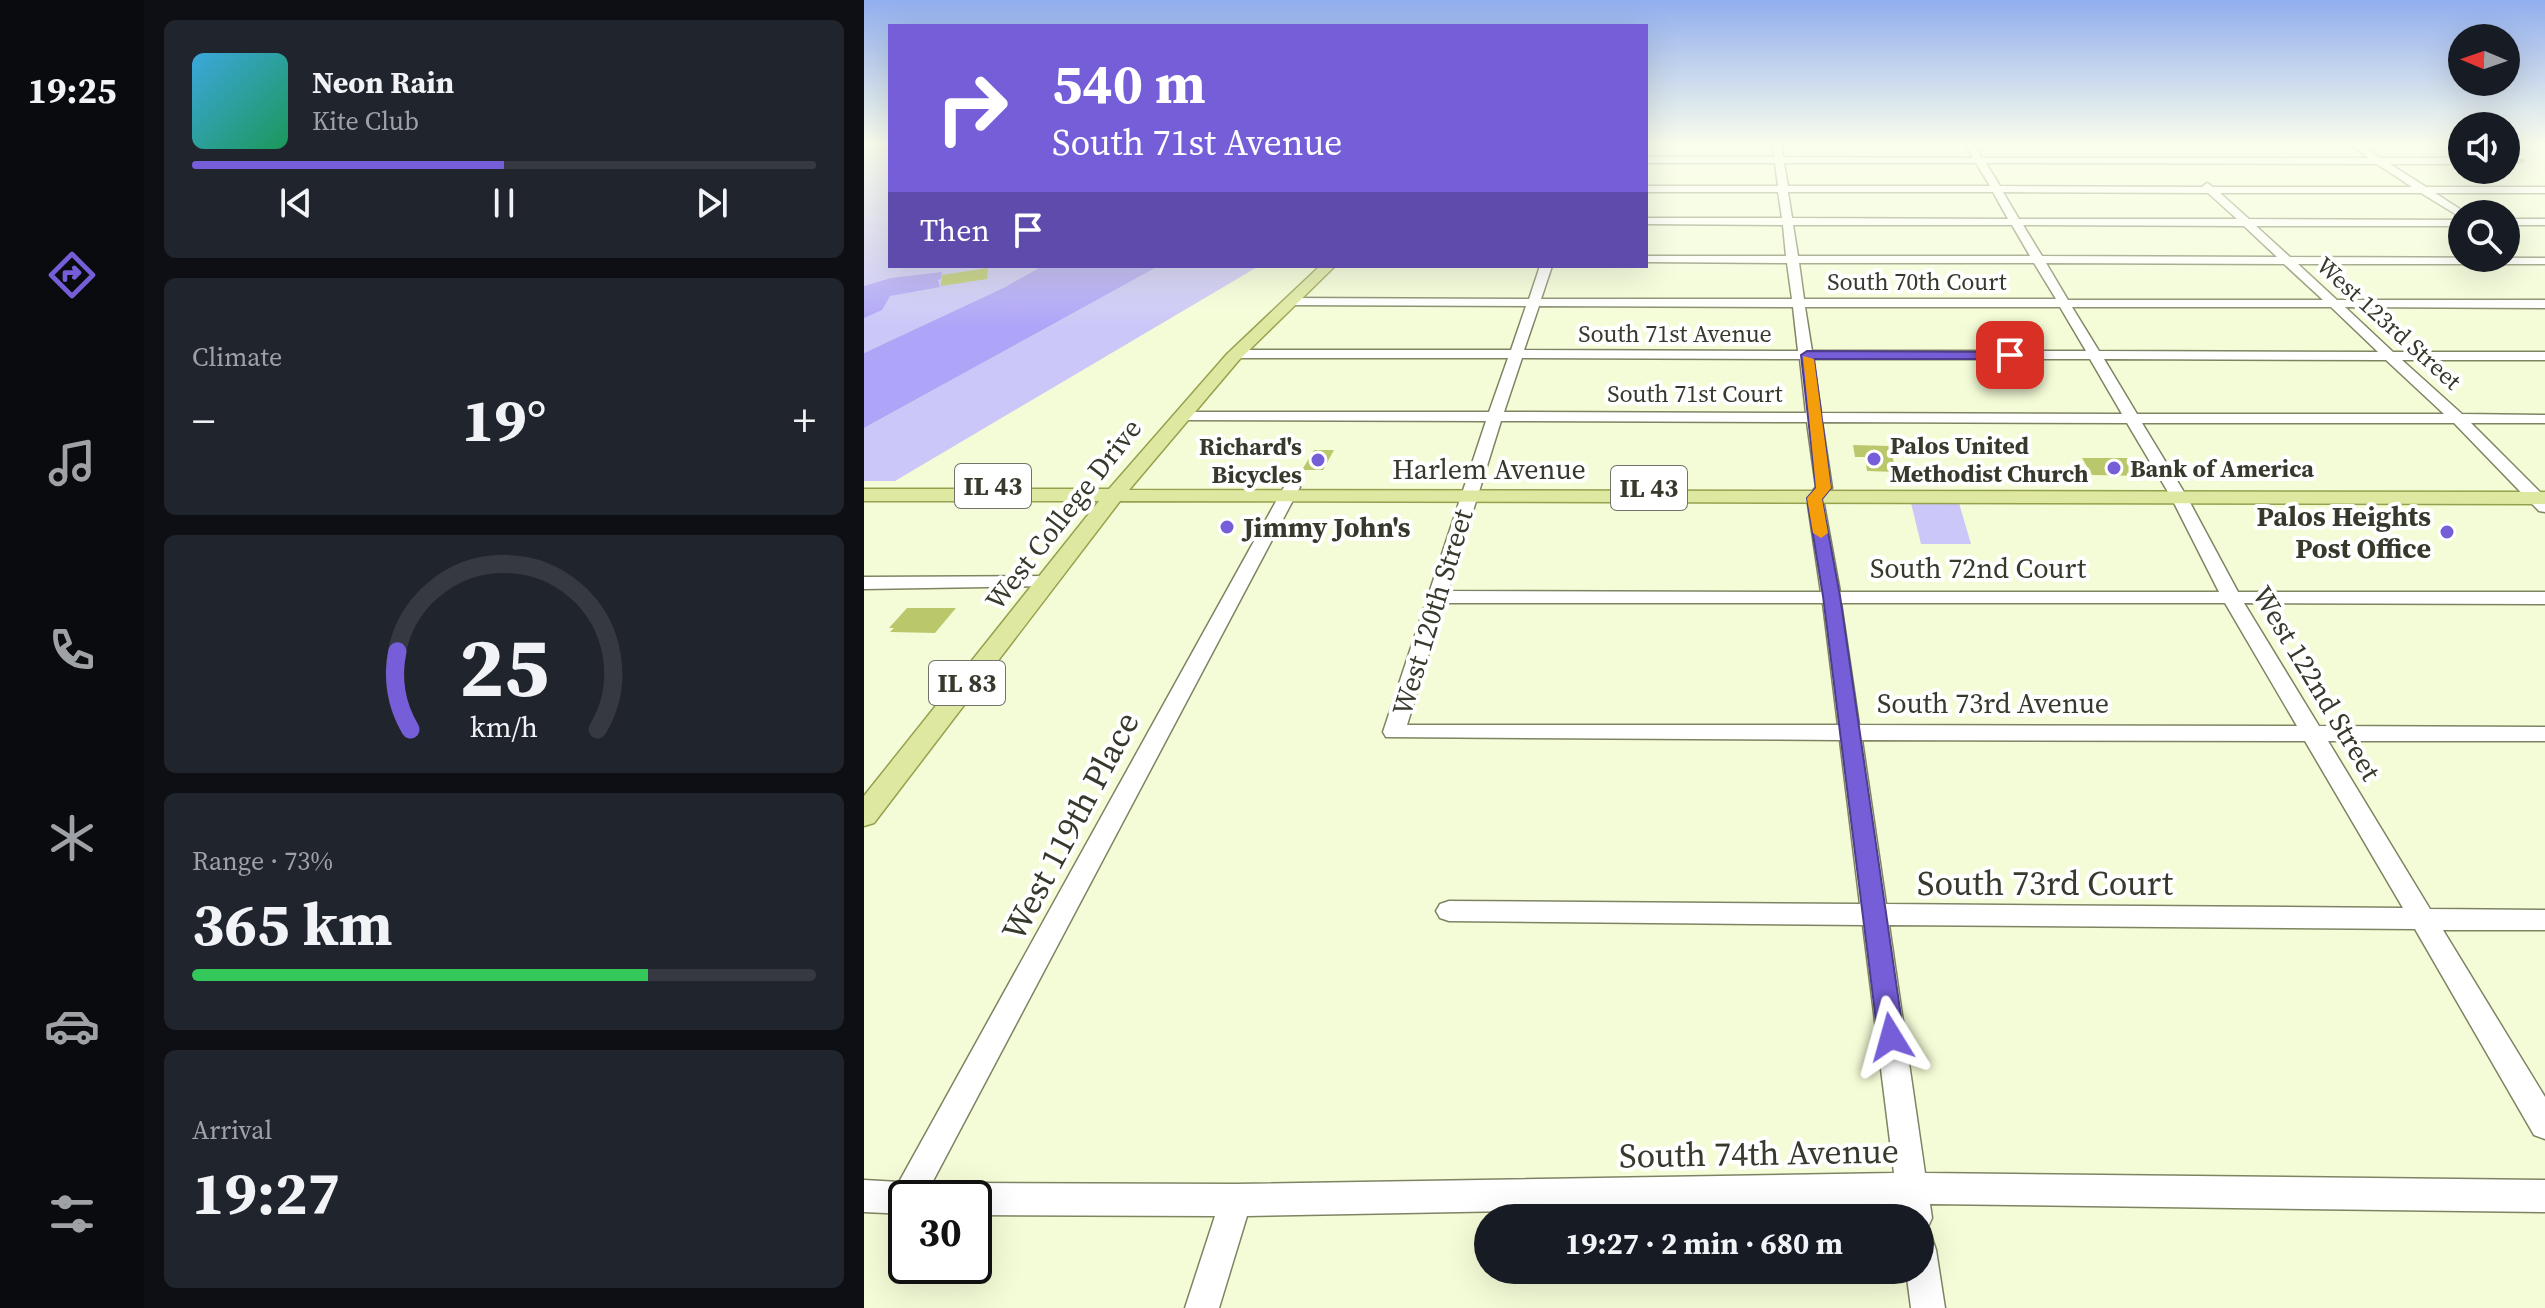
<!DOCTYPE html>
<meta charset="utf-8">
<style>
body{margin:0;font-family:"Source Serif 4",serif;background:#20242c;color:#f1f3f6;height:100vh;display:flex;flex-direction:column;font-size:30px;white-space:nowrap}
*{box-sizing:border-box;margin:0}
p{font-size:26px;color:#9ea1a6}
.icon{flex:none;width:44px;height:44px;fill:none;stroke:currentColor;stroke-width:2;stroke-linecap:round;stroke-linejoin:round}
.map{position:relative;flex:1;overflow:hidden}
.details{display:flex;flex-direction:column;gap:20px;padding:20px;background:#0d0f14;width:720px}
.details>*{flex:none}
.guide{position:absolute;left:24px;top:24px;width:760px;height:244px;border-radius:0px;box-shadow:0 8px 32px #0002;background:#765ed8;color:#fff;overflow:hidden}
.needle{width:52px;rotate:272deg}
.fabs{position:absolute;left:1584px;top:24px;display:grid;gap:16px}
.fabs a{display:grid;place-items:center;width:72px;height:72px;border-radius:50%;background:#171b24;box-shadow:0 8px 32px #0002;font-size:40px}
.speed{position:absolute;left:24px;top:1180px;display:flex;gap:16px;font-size:40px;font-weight:700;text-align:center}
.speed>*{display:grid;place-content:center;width:104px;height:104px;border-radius:50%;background:#171b24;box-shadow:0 8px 32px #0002;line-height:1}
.speed .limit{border:4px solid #111;border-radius:12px;background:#fff;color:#111}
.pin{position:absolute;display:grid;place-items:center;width:68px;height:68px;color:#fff;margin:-34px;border-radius:16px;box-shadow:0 4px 12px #0006}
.me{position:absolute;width:88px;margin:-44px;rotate:352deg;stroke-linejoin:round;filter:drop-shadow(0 0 6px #0008)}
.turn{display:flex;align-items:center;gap:28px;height:168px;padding:0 32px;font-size:36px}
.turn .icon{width:104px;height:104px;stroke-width:2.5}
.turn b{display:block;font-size:56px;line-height:68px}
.then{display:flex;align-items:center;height:76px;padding:0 32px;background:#0003;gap:16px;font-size:30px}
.big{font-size:60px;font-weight:700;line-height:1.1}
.details .tile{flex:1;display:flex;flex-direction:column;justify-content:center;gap:12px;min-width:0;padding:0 28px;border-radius:12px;background:#20242c}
.details .dial{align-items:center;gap:0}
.dial svg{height:208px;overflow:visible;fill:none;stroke:#363941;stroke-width:7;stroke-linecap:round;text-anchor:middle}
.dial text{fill:#f1f3f6;stroke:none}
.song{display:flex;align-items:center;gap:24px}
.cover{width:96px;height:96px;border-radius:12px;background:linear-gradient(135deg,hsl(200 70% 55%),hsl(150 70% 35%))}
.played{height:8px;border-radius:4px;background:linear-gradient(90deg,#765ed8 50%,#363941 50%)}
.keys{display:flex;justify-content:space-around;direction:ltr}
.heat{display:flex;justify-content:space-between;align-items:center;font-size:44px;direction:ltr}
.charge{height:12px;border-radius:6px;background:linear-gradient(90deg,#34c759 73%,#363941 0)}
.trip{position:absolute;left:610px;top:1204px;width:460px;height:80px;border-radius:40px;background:#171b24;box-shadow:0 8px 32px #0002;font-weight:700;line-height:80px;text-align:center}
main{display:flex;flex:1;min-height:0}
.menu{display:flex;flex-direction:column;width:144px;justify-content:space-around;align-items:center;background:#090b0e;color:#9ea1a6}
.menu .icon{width:56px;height:56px}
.menu .on{color:#765ed8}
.menu b{font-size:36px;color:#f1f3f6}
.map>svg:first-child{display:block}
</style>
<main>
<nav class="menu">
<b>19:25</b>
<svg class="icon on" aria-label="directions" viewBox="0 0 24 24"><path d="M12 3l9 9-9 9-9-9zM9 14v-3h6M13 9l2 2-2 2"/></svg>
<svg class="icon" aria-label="music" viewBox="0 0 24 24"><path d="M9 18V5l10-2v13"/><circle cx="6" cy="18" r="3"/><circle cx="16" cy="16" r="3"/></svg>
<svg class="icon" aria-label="phone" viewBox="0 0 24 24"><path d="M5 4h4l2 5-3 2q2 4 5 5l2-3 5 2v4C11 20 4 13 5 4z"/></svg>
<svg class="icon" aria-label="climate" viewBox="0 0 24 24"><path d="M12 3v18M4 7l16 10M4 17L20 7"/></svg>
<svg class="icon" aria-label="car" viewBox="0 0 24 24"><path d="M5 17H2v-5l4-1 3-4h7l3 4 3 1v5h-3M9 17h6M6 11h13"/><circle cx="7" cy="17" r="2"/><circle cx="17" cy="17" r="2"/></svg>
<svg class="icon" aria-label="filters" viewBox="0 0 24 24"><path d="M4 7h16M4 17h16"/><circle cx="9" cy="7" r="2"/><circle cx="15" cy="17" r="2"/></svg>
</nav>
<section class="details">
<div class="tile">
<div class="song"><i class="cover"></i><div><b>Neon Rain</b><p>Kite Club</p></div></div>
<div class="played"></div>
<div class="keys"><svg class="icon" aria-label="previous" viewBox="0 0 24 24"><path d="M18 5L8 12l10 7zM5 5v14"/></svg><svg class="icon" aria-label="pause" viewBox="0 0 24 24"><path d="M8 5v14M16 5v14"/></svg><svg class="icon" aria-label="next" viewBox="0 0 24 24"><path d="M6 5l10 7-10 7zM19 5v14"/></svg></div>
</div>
<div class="tile"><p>Climate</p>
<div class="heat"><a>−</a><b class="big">19°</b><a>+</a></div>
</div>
<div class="tile dial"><svg viewBox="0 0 100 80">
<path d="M14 69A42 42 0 1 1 86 69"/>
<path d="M14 69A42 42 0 0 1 9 39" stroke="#765ed8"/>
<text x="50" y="56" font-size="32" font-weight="700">25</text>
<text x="50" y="72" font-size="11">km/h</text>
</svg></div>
<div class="tile"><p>Range · 73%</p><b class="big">365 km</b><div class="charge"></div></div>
<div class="tile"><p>Arrival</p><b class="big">19:27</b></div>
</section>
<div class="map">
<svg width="1681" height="1308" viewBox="0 0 1681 1308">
<rect width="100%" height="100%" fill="#f4fcd7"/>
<g fill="#cbc7f8">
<polygon points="0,145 26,145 26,266 178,266 141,287 0,353"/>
<polygon points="295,266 395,266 31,481 0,481 0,428"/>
<polygon points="1047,503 1095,503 1107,544 1057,544"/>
</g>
<g fill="#aea4f8">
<polygon points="178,266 295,266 0,428 0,353 141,287"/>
<polygon points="78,272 77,279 74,280 76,287 26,296 18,310 0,318 0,286 27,278"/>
</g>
<g fill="#bac86b">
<polygon points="124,268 123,279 77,286 78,275"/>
<polygon points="989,445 1026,446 1032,472 1003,471 1001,457 991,457"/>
<polygon points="450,450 470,450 459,470 438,470"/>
<polygon points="1218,458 1269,458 1281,476 1228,475"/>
<polygon points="43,608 92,608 71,633 26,632 30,628 25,628"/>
</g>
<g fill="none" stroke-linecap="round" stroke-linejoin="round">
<defs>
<g id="minor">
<path d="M909,145H918L919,157L1109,158L1102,145H1111L1118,158H1505L1487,145H1497L1517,158H1598V164H1526L1562,187H1681V193H1571L1602,213L1598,218L1557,193H1356L1385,219L1598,220V226H1392L1426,257L1681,258V264H1434L1473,300H1681V308L1481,307L1529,352H1681V360H1538L1598,414L1681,415V423H1607L1681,497V512L1675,511L1590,423H1278L1323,497L1374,592H1681V604L1380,603L1455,726L1681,727V741H1464L1566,909L1681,910V930H1579L1681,1097V1139L1670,1135L1551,929L1025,925L1061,1173L1681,1180V1212L1066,1204L1068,1218L1063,1229L1056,1232V1218H1036L1034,1204L383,1216L355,1308H321L351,1216L110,1215V1198H95L99,1188L110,1183L372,1184L1030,1173L999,925L585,921L576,918L572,911L576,904L585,901L996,904L976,740L522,737L519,732L622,421L316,420L309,416L316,412H625L644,358H373L366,354L373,350H647L662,306L421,305L419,302L425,298L665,299L676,266H688L677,299H928L923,263L782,262V256H922L919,225L782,224V218H918L914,192H782V186H914L911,163H782V157H910ZM920,163H1112L1126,186H924ZM1122,163L1513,164L1548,187H1349L1343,183L1338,187L1136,186ZM924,192H1129L1144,219L928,218ZM1139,192L1344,193L1373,219H1155ZM929,225H1148L1166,256H934ZM1159,225L1380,226L1413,257L1178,256ZM935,263H1170L1192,299H940ZM1182,263L1420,264L1459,300H1204ZM675,306L929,307L934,351L660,350ZM941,307H1196L1222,351H948ZM1208,307H1467L1514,352L1235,351ZM658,358L936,359L942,413L640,412ZM949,359H1226L1258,414L957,413ZM1240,359L1522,360L1580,414H1273ZM637,421L943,422L952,487L943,498L957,592L584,591ZM958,422L1263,423L1307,497L1355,592H976L959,499L968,488ZM580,603H959L974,725H543ZM977,603H1361L1433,726L995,725ZM998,740L1441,741L1539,908L1022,904Z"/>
<polygon points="1642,158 1659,161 1642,164"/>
<rect x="1642" y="219" width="39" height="6"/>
<polygon points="428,482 436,487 60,1198 42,1198 42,1214 0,1212 0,1180 35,1182 420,487"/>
<polygon points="182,576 191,582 189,586 0,589 0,577"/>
<polygon points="1056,1234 1068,1238 1072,1250 1081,1308 1047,1308 1042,1270 1056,1270"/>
</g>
<polygon id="major" points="456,266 471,266 375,360 265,490 1681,492 1681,504 256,501 10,823 0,826 0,796 235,501 0,501 0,489 245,489 363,354"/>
</defs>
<use href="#minor" stroke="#7e8463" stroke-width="3"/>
<use href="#major" stroke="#95a14e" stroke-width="3"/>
<use href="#minor" fill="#fff" fill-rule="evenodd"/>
<use href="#major" fill="#dee8a0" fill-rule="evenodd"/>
</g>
<linearGradient id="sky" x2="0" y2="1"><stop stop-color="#91aeee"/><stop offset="0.44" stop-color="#fafeed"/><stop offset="1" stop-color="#fafeed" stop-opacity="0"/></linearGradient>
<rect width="1681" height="328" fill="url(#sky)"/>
<polygon fill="#765ed8" stroke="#4d3d8c" stroke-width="2" points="943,351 1146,352 1152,355 1146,359 950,359 967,488 958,499 976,596 1040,1037 1036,1045 1027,1048 1018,1045 1014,1037 959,596 943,498 952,488 937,355"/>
<polygon fill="#f59e0b" points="939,356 950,359 967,488 958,499 964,533 957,538 949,533 943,498 952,488"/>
<g fill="#765ed8" stroke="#fff" stroke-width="3">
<circle cx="1010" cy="459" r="8"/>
<circle cx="454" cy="460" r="8"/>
<circle cx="1250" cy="468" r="8"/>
<circle cx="363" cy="527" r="8"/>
<circle cx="1583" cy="532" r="8"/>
</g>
<g text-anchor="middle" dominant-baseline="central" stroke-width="8" stroke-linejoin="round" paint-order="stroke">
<g font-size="24" fill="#36392b" stroke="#fff">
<text x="1053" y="281">South 70th Court</text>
<text transform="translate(1525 323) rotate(42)">West 123rd Street</text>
<text x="811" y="333">South 71st Avenue</text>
<text x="831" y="393">South 71st Court</text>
</g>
<g font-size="24" font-weight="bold" fill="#36392b" stroke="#fff" text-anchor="start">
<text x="1026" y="445">Palos United<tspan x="1026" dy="28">Methodist Church</tspan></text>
<text x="438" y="446" text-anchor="end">Richard's<tspan x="438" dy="28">Bicycles</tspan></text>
<text x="1266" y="468">Bank of America</text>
</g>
<g fill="#fff" stroke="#72746b" stroke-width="2">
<rect x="91" y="464" width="76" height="44" rx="6"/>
<rect x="747" y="466" width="76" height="44" rx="6"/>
<rect x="65" y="661" width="76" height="44" rx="6"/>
</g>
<g font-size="26" font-weight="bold" fill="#36392b">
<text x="129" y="486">IL 43</text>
<text x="785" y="488">IL 43</text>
<text x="103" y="683">IL 83</text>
</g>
<g font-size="28" fill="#36392b" stroke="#fff">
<text x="625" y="469">Harlem Avenue</text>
<text transform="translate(199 514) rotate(-52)">West College Drive</text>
<text x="1114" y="568">South 72nd Court</text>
<text transform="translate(568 612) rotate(-73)">West 120th Street</text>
<text transform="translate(1453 683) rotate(59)">West 122nd Street</text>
<text x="1129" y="703">South 73rd Avenue</text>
</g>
<g font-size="28" font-weight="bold" fill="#36392b" stroke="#fff" text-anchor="end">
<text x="1567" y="516">Palos Heights<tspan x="1567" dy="32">Post Office</tspan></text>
<text x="379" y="527" text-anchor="start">Jimmy John's</text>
</g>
<g font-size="34" fill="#36392b" stroke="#fff">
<text transform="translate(206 826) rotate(-62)">West 119th Place</text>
<text x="1181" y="883">South 73rd Court</text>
<text transform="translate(895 1153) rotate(-1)">South 74th Avenue</text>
</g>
</g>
</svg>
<div class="fabs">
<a><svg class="needle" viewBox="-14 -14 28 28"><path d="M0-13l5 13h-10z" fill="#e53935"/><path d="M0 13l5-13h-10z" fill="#9ea1a6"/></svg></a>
<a><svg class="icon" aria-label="sound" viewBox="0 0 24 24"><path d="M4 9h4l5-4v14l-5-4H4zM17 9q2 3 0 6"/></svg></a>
<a><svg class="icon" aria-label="search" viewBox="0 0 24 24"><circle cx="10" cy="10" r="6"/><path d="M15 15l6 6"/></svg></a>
</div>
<div class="speed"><div class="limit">30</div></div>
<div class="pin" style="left:1146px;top:355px;background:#d93025"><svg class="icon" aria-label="arrive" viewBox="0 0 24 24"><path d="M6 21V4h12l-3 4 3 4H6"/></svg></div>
<svg class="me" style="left:1027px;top:1037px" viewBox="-20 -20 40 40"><path d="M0-17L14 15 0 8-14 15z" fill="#765ed8" stroke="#fff" stroke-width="4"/></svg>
<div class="trip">19:27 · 2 min · 680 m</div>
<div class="guide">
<div class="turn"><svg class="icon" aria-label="right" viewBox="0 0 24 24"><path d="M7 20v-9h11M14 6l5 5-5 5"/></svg><div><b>540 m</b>South 71st Avenue</div></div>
<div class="then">Then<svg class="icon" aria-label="arrive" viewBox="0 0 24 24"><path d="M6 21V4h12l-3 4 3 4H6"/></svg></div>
</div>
</div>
</main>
